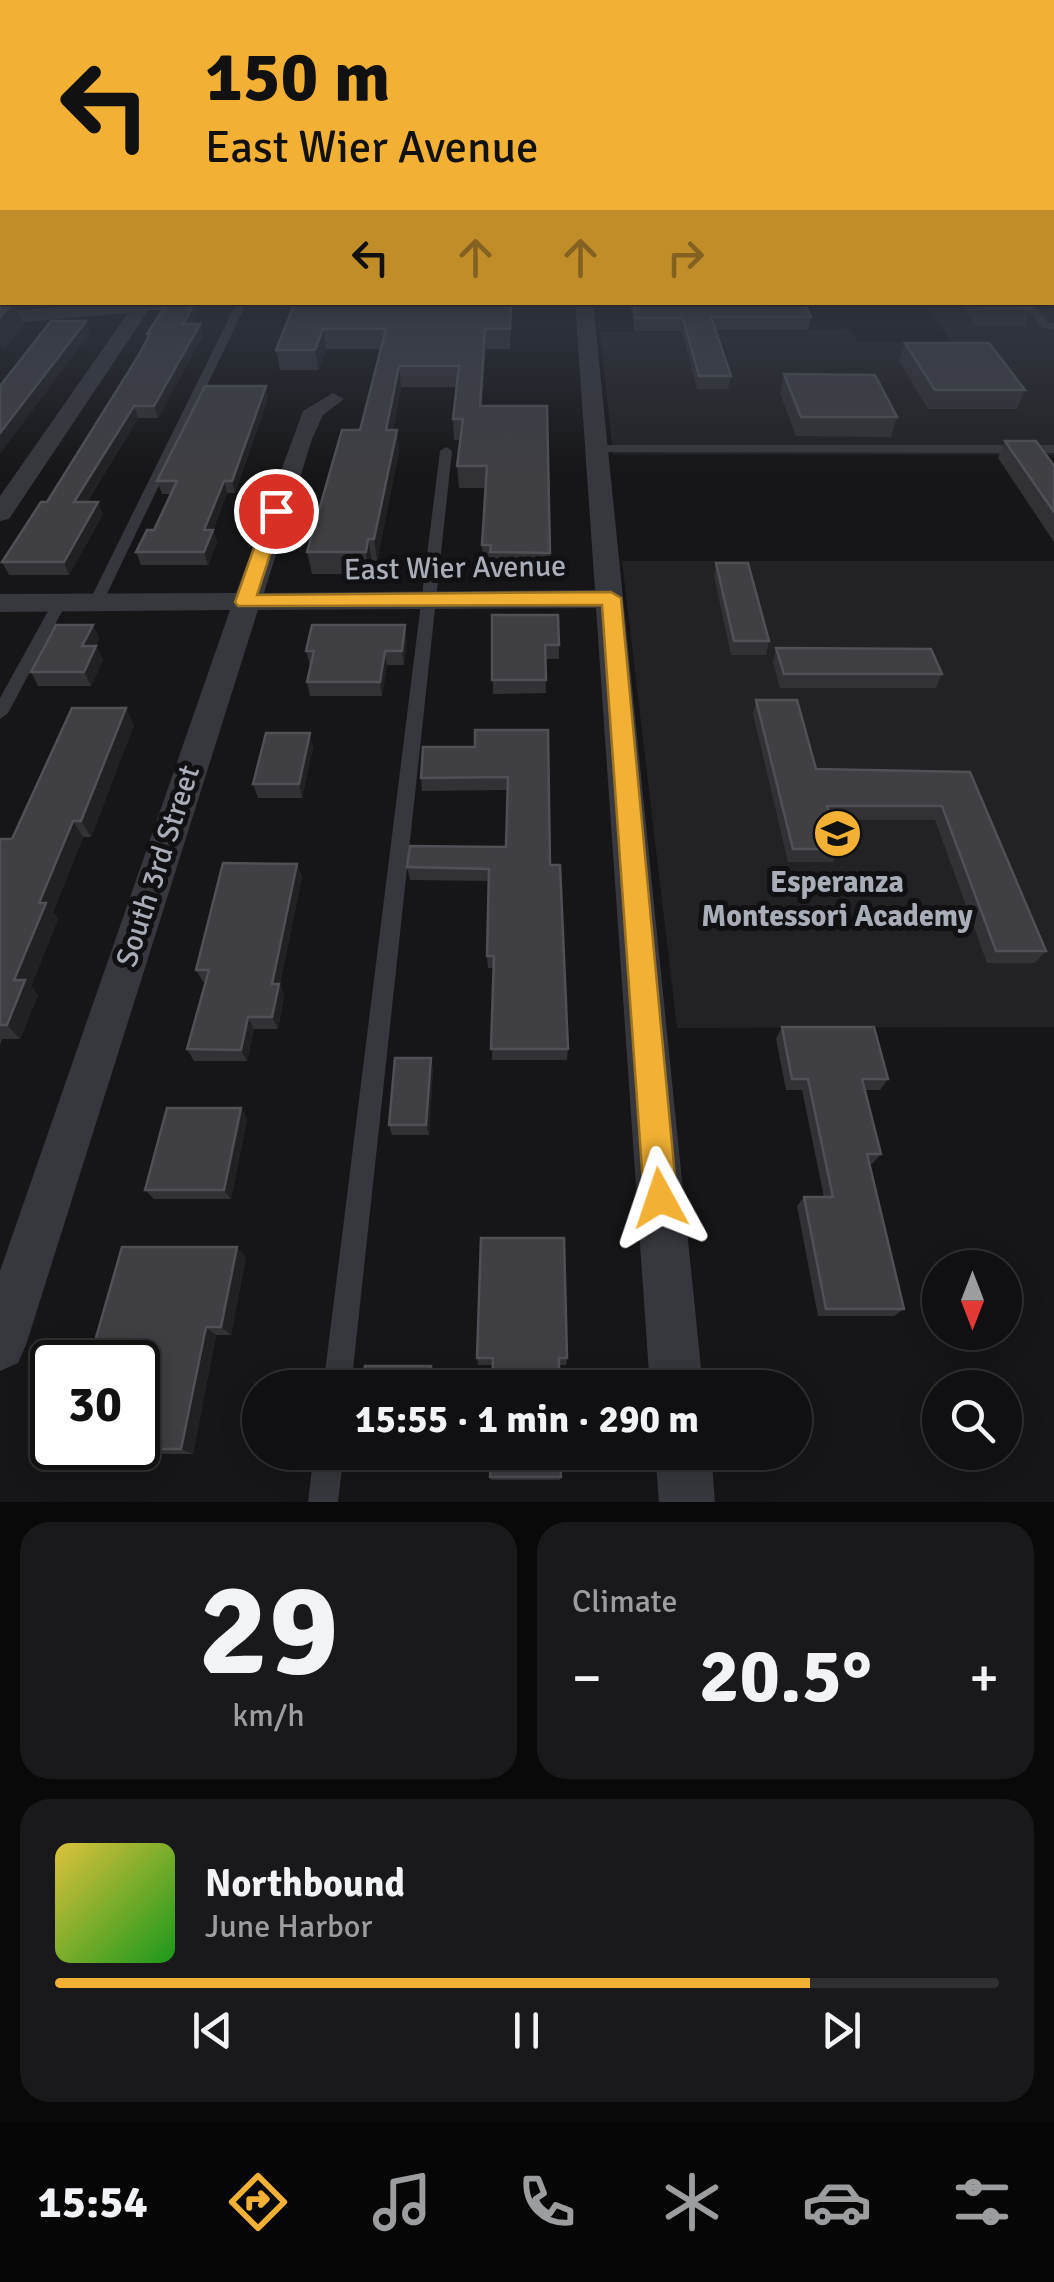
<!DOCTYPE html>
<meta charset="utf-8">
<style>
body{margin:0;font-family:Signika,sans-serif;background:#19191b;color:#f1f3f6;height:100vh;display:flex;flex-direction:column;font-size:38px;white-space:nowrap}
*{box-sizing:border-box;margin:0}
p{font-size:32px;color:#9c9d9f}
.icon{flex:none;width:55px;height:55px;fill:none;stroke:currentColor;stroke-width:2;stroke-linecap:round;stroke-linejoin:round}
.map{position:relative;height:1502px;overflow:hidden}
.sheet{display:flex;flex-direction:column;gap:20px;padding:20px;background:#09090a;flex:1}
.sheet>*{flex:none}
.banner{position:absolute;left:0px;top:0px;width:1055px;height:305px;box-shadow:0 5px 25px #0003,0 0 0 2px #303032;background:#f2b134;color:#111;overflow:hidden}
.needle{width:65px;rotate:180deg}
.buttons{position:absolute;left:922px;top:1250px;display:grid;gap:20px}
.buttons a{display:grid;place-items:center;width:100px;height:100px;border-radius:50%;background:#101012;box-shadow:0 5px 25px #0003,0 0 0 2px #303032;font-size:50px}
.speed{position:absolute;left:30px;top:1340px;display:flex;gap:20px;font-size:50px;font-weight:700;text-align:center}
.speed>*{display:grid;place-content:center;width:130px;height:130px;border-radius:50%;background:#101012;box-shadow:0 5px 25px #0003,0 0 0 2px #303032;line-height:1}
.speed .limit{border:5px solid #111;border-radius:15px;background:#fff;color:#111}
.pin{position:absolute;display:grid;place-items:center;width:85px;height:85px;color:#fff;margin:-42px;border:5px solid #fff;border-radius:50%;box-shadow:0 2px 10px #0007}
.me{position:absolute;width:110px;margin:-55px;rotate:355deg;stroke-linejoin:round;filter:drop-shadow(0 0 8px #0008)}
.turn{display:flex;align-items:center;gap:35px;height:210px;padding:0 40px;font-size:45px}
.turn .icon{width:130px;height:130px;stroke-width:2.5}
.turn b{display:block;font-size:70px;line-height:85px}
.lanes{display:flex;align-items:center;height:95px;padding:0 40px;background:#0003;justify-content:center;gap:50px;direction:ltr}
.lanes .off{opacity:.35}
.big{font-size:75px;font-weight:700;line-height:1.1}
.sheet .tile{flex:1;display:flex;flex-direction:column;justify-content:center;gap:15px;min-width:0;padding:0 35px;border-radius:30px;background:#19191b}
.sheet .dial{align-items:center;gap:0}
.dial b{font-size:130px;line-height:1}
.song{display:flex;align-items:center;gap:30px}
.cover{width:120px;height:120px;border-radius:15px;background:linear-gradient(135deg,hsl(50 70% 55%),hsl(120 70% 35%))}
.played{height:10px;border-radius:5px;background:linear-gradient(90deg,#f2b134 80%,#303032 80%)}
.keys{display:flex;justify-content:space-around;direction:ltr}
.heat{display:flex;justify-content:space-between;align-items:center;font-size:55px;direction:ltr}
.sheet .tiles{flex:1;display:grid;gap:20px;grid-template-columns:1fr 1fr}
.tile:last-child{grid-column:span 2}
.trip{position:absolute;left:242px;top:1370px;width:570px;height:100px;border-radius:50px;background:#101012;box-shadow:0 5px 25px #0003,0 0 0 2px #303032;font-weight:700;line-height:100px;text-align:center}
.menu{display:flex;height:160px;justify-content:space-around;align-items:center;background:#060607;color:#9c9d9f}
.menu .icon{width:70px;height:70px}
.menu .current{color:#f2b134}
.menu b{font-size:45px;color:#f1f3f6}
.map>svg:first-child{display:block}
</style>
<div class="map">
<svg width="1054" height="1502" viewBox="0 0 1054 1502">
<rect width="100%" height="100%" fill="#161618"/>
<g fill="#222225">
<polygon points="925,303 1045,303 1054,312 1054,455 613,454 600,332 850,329 858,342 951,342"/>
<polygon points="622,561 1054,561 1054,1027 677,1028"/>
</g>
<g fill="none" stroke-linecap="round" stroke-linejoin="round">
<g fill="#37383d" fill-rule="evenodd">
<polygon points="237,302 247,302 103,602 96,607 91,605 89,602"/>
<polygon points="1020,302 1031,302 1049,323 1054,323 1054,329 1042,328"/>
<polygon points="593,445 1054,445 1054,453 597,452 593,451"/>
<polygon points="446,447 452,451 351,1388 323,1388 440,451"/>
<polygon points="60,597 67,602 8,713 0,719 0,698 53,602"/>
<polygon points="314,1452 344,1452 338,1502 308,1502"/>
</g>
<g fill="#37383d" fill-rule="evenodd">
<polygon points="120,302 201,302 192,307 148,311 9,519 0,521 0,496 128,313 0,324 0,312"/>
<polygon points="575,302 593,302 703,1388 650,1388 596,608 258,610 26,1345 18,1363 0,1371 0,1271 230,610 0,612 0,594 236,593 303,411 333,393 344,399 323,415 312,439 264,593 595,590"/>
<polygon points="655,1452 711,1452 715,1502 659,1502"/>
</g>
<polygon fill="#45474d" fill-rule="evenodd" points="1052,289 1054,290 1054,307 1043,302 1052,302"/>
</g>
<g fill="#323236">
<polygon points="295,302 512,302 510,349 486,349 482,406 550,553 550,575 491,574 491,567 483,567 482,545 485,488 459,488 457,466 461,440 454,440 453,419 456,387 401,387 393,430 399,451 377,561 372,561 369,574 312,574 307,552 360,430 381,349 326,349 319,370 280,370 276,350"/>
<polygon points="630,302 804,302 811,317 808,330 715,330 731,376 728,389 697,389 682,331 634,331"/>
<polygon points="959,302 1026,302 1031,308 1024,326 977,326"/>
<polygon points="201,306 192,324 203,335 158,418 138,418 87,502 103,514 69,575 9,575 2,562 47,502 137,358 148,338 147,334"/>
<polygon points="905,343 1025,390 1017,409 928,409 899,361"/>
<polygon points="784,374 897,417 891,437 796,436 780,393"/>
<polygon points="266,386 268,398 235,493 227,493 213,530 217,542 208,565 141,565 136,552 154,530 171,494 162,494 157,481"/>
<polygon points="1005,441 1054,466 1054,542 998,458"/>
<polygon points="716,563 769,641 766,655 731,655 714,576"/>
<polygon points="492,615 559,645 559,659 545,659 546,693 493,694"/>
<polygon points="93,625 99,639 96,646 103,660 91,686 38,686 31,672"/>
<polygon points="407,639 404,665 387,665 382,696 310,696 307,682 310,665 306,651"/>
<polygon points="776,648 942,674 936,688 780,688 773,662"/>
<polygon points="756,700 816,769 970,772 1046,951 1035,963 987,963 935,820 831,820 839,849 833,862 788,862 753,714"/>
<polygon points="134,725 91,837 83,837 53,912 58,919 31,986 38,995 20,1039 2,1039 0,1045 0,839 12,839"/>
<polygon points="548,730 550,865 568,1049 567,1060 492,1060 493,968 488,968 487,956 488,881 410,880 407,867 506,847 507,790 422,791 421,778 475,747"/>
<polygon points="313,747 302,798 258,798 253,784"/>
<polygon points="297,864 302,877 280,984 284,996 278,1029 254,1029 247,1061 194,1061 187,1049 206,982 203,982 196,970"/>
<polygon points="782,1027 888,1079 880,1090 864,1090 881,1154 872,1164 869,1164 904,1309 894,1316 818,1316 797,1206 804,1197 824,1197 802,1090 786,1090 776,1039"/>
<polygon points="433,1069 429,1135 392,1135 389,1125"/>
<polygon points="241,1108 247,1119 231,1199 154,1199 145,1190"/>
<polygon points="246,1257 231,1335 216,1335 193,1454 80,1454 64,1449"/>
<polygon points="477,1358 567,1358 566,1365 478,1365"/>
<polygon points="429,1452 428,1460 360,1460 356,1456"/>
<polygon points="490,1477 561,1477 560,1480 491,1480"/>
</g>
<g fill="#212124">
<polygon points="0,284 2,284 2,302 44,302 42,305 16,307 24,326 3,350 0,343"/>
<polygon points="195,302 201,302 201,306 186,335 183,324"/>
<polygon points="86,321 90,333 0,454 0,433"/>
<polygon points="200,324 203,335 158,418 154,406"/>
<polygon points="323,329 326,349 319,370 315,350"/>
<polygon points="485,329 486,349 481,427 480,406"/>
<polygon points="399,366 401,387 389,451 386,430"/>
<polygon points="266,386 268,398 235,493 232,481"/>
<polygon points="134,406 138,418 79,514 74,502"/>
<polygon points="397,430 399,451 377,561 374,539"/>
<polygon points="224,481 227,493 208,542 204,530"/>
<polygon points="98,502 103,514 69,575 64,562"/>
<polygon points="213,530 217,542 208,565 204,552"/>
<polygon points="368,539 372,561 369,574 366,552"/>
<polygon points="93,625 99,639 89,660 82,646"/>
<polygon points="405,625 407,639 404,665 402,651"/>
<polygon points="96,646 103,660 91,686 84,672"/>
<polygon points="385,651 387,665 382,696 380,682"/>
<polygon points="126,708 134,725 91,837 81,821"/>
<polygon points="310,733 313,747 302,798 299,784"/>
<polygon points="73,821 83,837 53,912 58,919 31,986 38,995 20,1039 7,1025 14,980 39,903"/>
<polygon points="297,864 302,877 280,984 284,996 278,1029 272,1017 272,984"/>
<polygon points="248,1017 254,1029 247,1061 241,1050"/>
<polygon points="431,1058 433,1069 429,1135 426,1125"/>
<polygon points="241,1108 247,1119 231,1199 224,1190"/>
<polygon points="237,1247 246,1257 231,1335 221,1327"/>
<polygon points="206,1327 216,1335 193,1454 181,1449"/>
<polygon points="431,1366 434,1372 433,1388 430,1388"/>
</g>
<g fill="#3f3f44" stroke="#4f5156" stroke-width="2.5">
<rect x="0" y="264" width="2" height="20"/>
<polygon points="0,302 13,302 0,317"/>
<polygon points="168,302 195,302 183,324 200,324 154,406 134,406 74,502 98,502 64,562 2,562 41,502 47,502 137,358 150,334 147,334"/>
<polygon points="295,302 511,302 510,329 485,329 480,406 547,406 550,553 490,552 491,545 482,545 487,466 457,466 463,419 453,419 459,366 399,366 386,430 397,430 374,539 368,539 366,552 307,552 342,430 360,430 386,329 323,329 315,350 276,350"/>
<polygon points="633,302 804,302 811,317 711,317 731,376 699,376 683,318 636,318"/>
<polygon points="979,302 1026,302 1031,308 984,308"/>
<polygon points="51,321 86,321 0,433 0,386"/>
<polygon points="905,343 989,343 1025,390 935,390"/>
<polygon points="784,374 875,375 897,417 801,417"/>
<polygon points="205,386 266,386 232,481 224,481 204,530 213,530 204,552 136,552 147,530 154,530 177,481 157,481"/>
<polygon points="1005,441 1036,441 1054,466 1054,512"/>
<polygon points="716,563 748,563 769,641 734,641"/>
<polygon points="492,615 558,615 559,645 545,645 546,680 492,680"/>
<polygon points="56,625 93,625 82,646 96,646 84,672 31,672"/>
<polygon points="312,625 405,625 402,651 385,651 380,682 307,682 314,651 306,651"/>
<polygon points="776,648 931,649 942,674 784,674"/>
<polygon points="756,700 797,700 816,769 970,772 1046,951 996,951 942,806 827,806 839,849 793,849"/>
<polygon points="72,708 126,708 81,821 73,821 39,903 46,903 14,980 25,980 7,1025 0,1025 0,839 12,839"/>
<polygon points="475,730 548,730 550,865 560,865 568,1049 491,1049 494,956 487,956 489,869 407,867 410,846 506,847 508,777 421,778 423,747 475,747"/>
<polygon points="266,733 310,733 299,784 253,784"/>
<polygon points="223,863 297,864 272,984 279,984 272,1017 248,1017 241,1050 187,1049 209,970 196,970"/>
<polygon points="782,1027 874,1027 888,1079 862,1079 881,1154 867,1154 904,1309 826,1309 804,1197 833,1197 808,1079 792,1079"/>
<polygon points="395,1058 431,1058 426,1125 389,1125"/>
<polygon points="167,1108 241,1108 224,1190 145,1190"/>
<polygon points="481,1238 564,1238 567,1358 559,1358 559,1388 492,1388 493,1358 477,1358"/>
<polygon points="122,1247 237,1247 221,1327 206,1327 181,1449 64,1449 64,1448 138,1448 138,1362 89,1362"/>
<polygon points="365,1366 431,1366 430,1388 362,1388"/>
<rect x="356" y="1452" width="70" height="4"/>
<polygon points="491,1452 560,1452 561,1477 490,1477"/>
</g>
<linearGradient id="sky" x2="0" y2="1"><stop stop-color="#0c0c0d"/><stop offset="0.56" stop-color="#363c48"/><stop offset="1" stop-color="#363c48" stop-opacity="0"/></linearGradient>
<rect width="1054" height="475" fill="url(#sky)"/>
<polygon fill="#f2b134" stroke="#9d7322" stroke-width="2.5" points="276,506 284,511 257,595 611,592 621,598 677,1198 672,1210 660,1214 649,1210 644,1198 602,605 238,606 235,602 267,511"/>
<defs>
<symbol id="school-disc" viewBox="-11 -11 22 22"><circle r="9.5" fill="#f2b134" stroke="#111113"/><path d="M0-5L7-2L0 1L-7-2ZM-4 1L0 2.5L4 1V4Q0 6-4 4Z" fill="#111"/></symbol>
</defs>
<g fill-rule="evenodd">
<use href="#school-disc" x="810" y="806" width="55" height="55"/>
</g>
<g text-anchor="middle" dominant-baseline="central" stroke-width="10" stroke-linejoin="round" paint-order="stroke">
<g font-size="30" fill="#a8adb8" stroke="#111113">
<text transform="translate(455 568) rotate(-1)">East Wier Avenue</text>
<text transform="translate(158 866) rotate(-72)">South 3rd Street</text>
</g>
<g font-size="30" font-weight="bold" fill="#a8adb8" stroke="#111113">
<text x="837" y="882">Esperanza<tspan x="837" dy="34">Montessori Academy</tspan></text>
</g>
</g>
</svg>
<div class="buttons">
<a><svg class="needle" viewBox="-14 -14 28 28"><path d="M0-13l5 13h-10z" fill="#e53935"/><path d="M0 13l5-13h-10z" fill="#9c9d9f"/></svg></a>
<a><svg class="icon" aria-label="search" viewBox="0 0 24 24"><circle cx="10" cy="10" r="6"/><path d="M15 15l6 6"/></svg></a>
</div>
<div class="speed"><div class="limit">30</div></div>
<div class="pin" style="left:276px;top:511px;background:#d93025"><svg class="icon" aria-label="arrive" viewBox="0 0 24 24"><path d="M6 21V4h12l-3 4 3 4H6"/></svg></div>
<svg class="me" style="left:660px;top:1198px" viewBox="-20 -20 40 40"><path d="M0-17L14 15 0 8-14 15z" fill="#f2b134" stroke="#fff" stroke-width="4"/></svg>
<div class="trip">15:55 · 1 min · 290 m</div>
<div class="banner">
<div class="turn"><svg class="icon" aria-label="left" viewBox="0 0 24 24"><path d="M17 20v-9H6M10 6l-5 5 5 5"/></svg><div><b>150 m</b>East Wier Avenue</div></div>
<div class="lanes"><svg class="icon" aria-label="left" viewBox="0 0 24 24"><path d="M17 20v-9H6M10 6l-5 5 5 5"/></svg><svg class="icon off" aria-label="ahead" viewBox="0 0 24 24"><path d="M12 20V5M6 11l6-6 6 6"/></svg><svg class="icon off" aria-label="ahead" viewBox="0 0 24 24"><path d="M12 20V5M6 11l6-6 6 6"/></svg><svg class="icon off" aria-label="right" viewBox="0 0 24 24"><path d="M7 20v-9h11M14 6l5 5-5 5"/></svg></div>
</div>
</div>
<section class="sheet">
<div class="tiles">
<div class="tile dial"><b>29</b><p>km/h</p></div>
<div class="tile"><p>Climate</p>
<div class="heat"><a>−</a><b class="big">20.5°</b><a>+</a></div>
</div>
<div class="tile">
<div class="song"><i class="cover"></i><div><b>Northbound</b><p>June Harbor</p></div></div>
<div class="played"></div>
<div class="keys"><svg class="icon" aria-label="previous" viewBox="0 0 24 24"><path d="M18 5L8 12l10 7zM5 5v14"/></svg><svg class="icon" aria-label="pause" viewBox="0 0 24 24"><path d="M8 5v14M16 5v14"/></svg><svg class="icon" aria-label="next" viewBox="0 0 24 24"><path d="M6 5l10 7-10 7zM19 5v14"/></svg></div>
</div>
</div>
</section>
<nav class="menu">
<b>15:54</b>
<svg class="icon current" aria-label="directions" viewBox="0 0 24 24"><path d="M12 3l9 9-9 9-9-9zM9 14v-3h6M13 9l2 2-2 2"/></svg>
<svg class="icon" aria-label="music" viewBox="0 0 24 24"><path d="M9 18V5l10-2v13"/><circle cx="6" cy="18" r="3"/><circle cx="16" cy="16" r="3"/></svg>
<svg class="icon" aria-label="phone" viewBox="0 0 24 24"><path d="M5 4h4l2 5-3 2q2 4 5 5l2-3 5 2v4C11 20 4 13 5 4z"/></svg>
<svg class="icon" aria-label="climate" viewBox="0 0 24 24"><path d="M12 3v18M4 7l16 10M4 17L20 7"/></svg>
<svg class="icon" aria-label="car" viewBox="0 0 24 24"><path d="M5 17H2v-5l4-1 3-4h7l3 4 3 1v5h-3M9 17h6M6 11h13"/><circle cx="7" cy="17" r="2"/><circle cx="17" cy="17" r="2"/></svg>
<svg class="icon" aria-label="filters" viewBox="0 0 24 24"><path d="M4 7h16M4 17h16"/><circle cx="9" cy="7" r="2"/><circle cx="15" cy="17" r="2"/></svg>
</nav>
